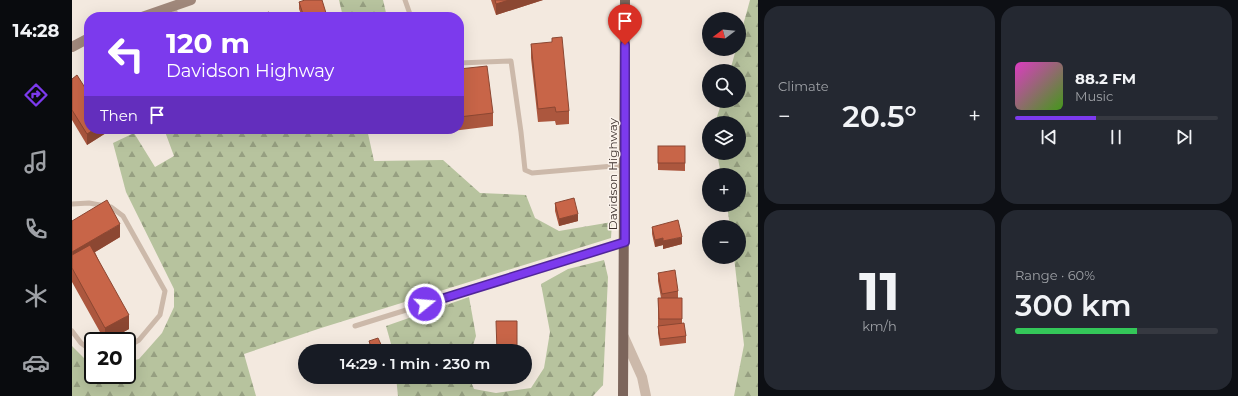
<!DOCTYPE html>
<meta charset="utf-8">
<style>
body{margin:0;font-family:Montserrat,sans-serif;background:#242831;color:#f1f3f6;height:100vh;display:flex;flex-direction:column;font-size:15px;white-space:nowrap}
*{box-sizing:border-box;margin:0}
p{font-size:13px;color:#9ea1a6}
.icon{flex:none;width:22px;height:22px;fill:none;stroke:currentColor;stroke-width:2;stroke-linecap:round;stroke-linejoin:round}
.map{position:relative;flex:1;overflow:hidden}
.details{display:flex;flex-direction:column;gap:6px;padding:6px;background:#0d0f14;width:480px}
.details>*{flex:none}
.guide{position:absolute;left:12px;top:12px;width:380px;height:122px;border-radius:16px;box-shadow:0 4px 16px #0002;background:#7c3aed;color:#fff;overflow:hidden}
.needle{width:26px;rotate:254deg}
.fabs{position:absolute;left:630px;top:12px;display:grid;gap:8px}
.fabs a{display:grid;place-items:center;width:44px;height:44px;border-radius:50%;background:#171b24;box-shadow:0 4px 16px #0002;font-size:20px}
.speed{position:absolute;left:12px;top:332px;display:flex;gap:8px;font-size:20px;font-weight:700;text-align:center}
.speed>*{display:grid;place-content:center;width:52px;height:52px;border-radius:50%;background:#171b24;box-shadow:0 4px 16px #0002;line-height:1}
.speed .limit{border:2px solid #111;border-radius:6px;background:#fff;color:#111}
.pin{position:absolute;display:grid;place-items:center;width:34px;height:34px;color:#fff;margin:-41px -17px;border-radius:50% 50% 50% 0;rotate:-45deg;box-shadow:0 0 4px #0007}
.pin .icon{rotate:45deg}
.me{position:absolute;width:44px;margin:-22px;rotate:73deg;stroke-linejoin:round;filter:drop-shadow(0 0 3px #0008)}
.turn{display:flex;align-items:center;gap:14px;height:84px;padding:0 16px;font-size:18px}
.turn .icon{width:52px;height:52px;stroke-width:2.5}
.turn b{display:block;font-size:28px;line-height:34px}
.then{display:flex;align-items:center;height:38px;padding:0 16px;background:#0003;gap:8px;font-size:15px}
.big{font-size:30px;font-weight:600;line-height:1.1}
.details .card{flex:1;display:flex;flex-direction:column;justify-content:center;gap:6px;min-width:0;padding:0 14px;border-radius:16px;background:#242831}
.details .dial{align-items:center;gap:0}
.dial b{font-size:52px;line-height:1}
.song{display:flex;align-items:center;gap:12px}
.cover{width:48px;height:48px;border-radius:6px;background:linear-gradient(135deg,hsl(310 70% 55%),hsl(100 70% 35%))}
.played{height:4px;border-radius:2px;background:linear-gradient(90deg,#7c3aed 40%,#363941 40%)}
.keys{display:flex;justify-content:space-around;direction:ltr}
.heat{display:flex;justify-content:space-between;align-items:center;font-size:22px;direction:ltr}
.charge{height:6px;border-radius:3px;background:linear-gradient(90deg,#34c759 60%,#363941 0)}
.details .tiles{flex:1;display:grid;gap:6px;grid-template-columns:repeat(2,1fr)}
.trip{position:absolute;left:226px;top:344px;width:234px;height:40px;border-radius:20px;background:#171b24;box-shadow:0 4px 16px #0002;font-weight:600;line-height:40px;text-align:center}
main{display:flex;flex:1;min-height:0}
.tabs{display:flex;flex-direction:column;width:72px;justify-content:space-around;align-items:center;background:#090b0e;color:#9ea1a6}
.tabs .icon{width:28px;height:28px}
.tabs .selected{color:#7c3aed}
.tabs b{font-size:18px;color:#f1f3f6}
.map>svg:first-child{display:block}
</style>
<main>
<nav class="tabs">
<b>14:28</b>
<svg class="icon selected" aria-label="directions" viewBox="0 0 24 24"><path d="M12 3l9 9-9 9-9-9zM9 14v-3h6M13 9l2 2-2 2"/></svg>
<svg class="icon" aria-label="music" viewBox="0 0 24 24"><path d="M9 18V5l10-2v13"/><circle cx="6" cy="18" r="3"/><circle cx="16" cy="16" r="3"/></svg>
<svg class="icon" aria-label="phone" viewBox="0 0 24 24"><path d="M5 4h4l2 5-3 2q2 4 5 5l2-3 5 2v4C11 20 4 13 5 4z"/></svg>
<svg class="icon" aria-label="climate" viewBox="0 0 24 24"><path d="M12 3v18M4 7l16 10M4 17L20 7"/></svg>
<svg class="icon" aria-label="car" viewBox="0 0 24 24"><path d="M5 17H2v-5l4-1 3-4h7l3 4 3 1v5h-3M9 17h6M6 11h13"/><circle cx="7" cy="17" r="2"/><circle cx="17" cy="17" r="2"/></svg>
</nav>
<div class="map">
<svg width="686" height="396" viewBox="0 0 686 396">
<defs>
<pattern id="forest-firs" width="22" height="20" patternUnits="userSpaceOnUse"><rect width="22" height="20" fill="#b7c39e"/><path d="M5 1l3.5 6h-7zM16 11l3.5 6h-7z" fill="#969f81"/></pattern>
</defs>
<rect width="100%" height="100%" fill="#f3e9df"/>
<g fill="url(#forest-firs)">
<polygon points="267,0 311,0 315,17 271,17"/>
<polygon points="678,0 686,0 686,396 662,396 672,345 662,257 667,257 667,227 658,227 655,205 667,205 667,175 649,175 645,153 667,153 667,123 643,123 650,101 667,101 667,71 658,71 664,49 667,49 667,40"/>
<polygon points="92,129 295,129 302,161 371,160 408,193 454,195 463,218 487,231 540,222 539,238 249,328 172,354 184,396 0,396 0,346 12,358 21,360 21,375 55,375 55,362 67,359 90,333 102,307 102,289 54,192 41,143 62,133 83,167 102,156"/>
<polygon points="532,260 536,277 531,385 521,396 326,396 324,377 397,377 402,389 424,393 459,388 472,368 478,332 469,284 496,269"/>
<polygon points="397,297 404,336 399,351 321,351 314,326"/>
</g>
<g fill="none" stroke-linecap="round" stroke-linejoin="round">
<g stroke="#ccb9aa" stroke-width="5">
<polyline points="333,0 339,17"/>
<polyline points="101,6 105,17"/>
<polyline points="387,63 439,61 449,132 453,170 460,173 553,165"/>
<polyline points="0,204 17,203 39,207 51,216 93,291 88,315 67,340 55,347"/>
<polyline points="283,326 552,242"/>
<polyline points="0,331 9,343 21,352"/>
</g>
<polyline stroke="#ccb9aa" stroke-width="10" points="552,337 570,377 574,396"/>
<g stroke="#a0887b" stroke-width="10">
<polyline points="70,17 119,0"/>
<polyline points="0,47 17,38"/>
</g>
<polyline stroke="#7c655b" stroke-width="10" points="551,396 553,0"/>
</g>
<g fill="#ac573e">
<polygon points="419,0 471,0 424,15"/>
<polygon points="227,2 254,17 230,17 227,9"/>
<polygon points="459,44 497,111 497,124 484,125 483,121 466,122 459,58"/>
<polygon points="387,69 421,113 421,126 372,132 372,129 387,129"/>
<polygon points="0,79 34,129 34,133 15,145 0,120"/>
<polygon points="586,146 613,146 613,171 586,170"/>
<polygon points="483,203 506,221 487,226 483,211"/>
<polygon points="0,221 48,237 23,252 57,329 35,341 33,341 0,282"/>
<polygon points="580,227 610,244 591,249 591,245 583,247 580,234"/>
<polygon points="586,273 606,291 606,298 610,298 610,323 614,336 614,343 588,346 586,333 586,298 589,298 586,281"/>
<rect x="425" y="377" width="26" height="1"/>
</g>
<g fill="#8c4732">
<polygon points="437,0 471,0 424,15 424,4"/>
<polygon points="254,13 254,17 242,17"/>
<polygon points="23,129 34,129 34,133 15,145 15,134"/>
<polygon points="506,214 506,221 487,226 487,219"/>
<polygon points="48,224 48,237 0,266 0,252"/>
<polygon points="610,237 610,244 591,249 591,241"/>
<polygon points="591,238 591,245 583,247 583,240"/>
<polygon points="57,315 57,329 35,341 33,341 33,328"/>
</g>
<g fill="#c86548" stroke="#8c4732">
<polygon points="233,0 250,0 254,13 242,17 232,17 227,2"/>
<polygon points="423,0 437,0 424,4"/>
<polygon points="197,12 199,17 181,17"/>
<polygon points="490,37 497,111 484,112 483,107 466,109 459,44 480,42 480,38"/>
<polygon points="415,66 421,113 387,117 387,69"/>
<polygon points="5,75 17,94 17,129 23,129 15,134 0,110 0,79"/>
<rect x="586" y="146" width="27" height="17"/>
<polygon points="502,198 506,214 487,219 483,203"/>
<polygon points="35,200 48,224 0,252 0,221"/>
<polygon points="606,220 610,237 591,241 591,238 583,240 580,227"/>
<polygon points="18,245 57,315 33,328 0,268 0,255"/>
<polygon points="603,270 606,291 590,294 586,273"/>
<polygon points="586,298 610,298 610,319 587,319"/>
<polygon points="424,321 445,321 445,349 450,349 450,351 425,351"/>
<polygon points="612,323 614,336 588,339 586,326"/>
<polygon points="306,338 312,351 292,351 291,347 298,344 297,341"/>
</g>
<g fill="none" stroke-linecap="round" stroke-linejoin="round">
<defs>
<polyline id="route" points="353,304 553,242 553,45"/>
</defs>
<use href="#route" stroke="#51269a" stroke-width="10"/>
<use href="#route" stroke="#7c3aed" stroke-width="7"/>
</g>
<g text-anchor="middle" dominant-baseline="central" stroke-width="3" stroke-linejoin="round" paint-order="stroke">
<g font-size="12" fill="#3a2e2a" stroke="#fbf3ec">
<text transform="translate(540 174) rotate(-90)">Davidson Highway</text>
</g>
</g>
</svg>
<div class="fabs">
<a><svg class="needle" viewBox="-14 -14 28 28"><path d="M0-13l5 13h-10z" fill="#e53935"/><path d="M0 13l5-13h-10z" fill="#9ea1a6"/></svg></a>
<a><svg class="icon" aria-label="search" viewBox="0 0 24 24"><circle cx="10" cy="10" r="6"/><path d="M15 15l6 6"/></svg></a>
<a><svg class="icon" aria-label="layers" viewBox="0 0 24 24"><path d="M12 4l9 5-9 5-9-5zM3 14l9 5 9-5"/></svg></a>
<a>+</a>
<a>−</a>
</div>
<div class="speed"><div class="limit">20</div></div>
<div class="pin" style="left:553px;top:45px;background:#d93025"><svg class="icon" aria-label="arrive" viewBox="0 0 24 24"><path d="M6 21V4h12l-3 4 3 4H6"/></svg></div>
<svg class="me" style="left:353px;top:304px" viewBox="-20 -20 40 40"><circle r="17" fill="#7c3aed" stroke="#fff" stroke-width="3"/><path d="M0-11L8 9 0 5-8 9z" fill="#fff"/></svg>
<div class="trip">14:29 · 1 min · 230 m</div>
<div class="guide">
<div class="turn"><svg class="icon" aria-label="left" viewBox="0 0 24 24"><path d="M17 20v-9H6M10 6l-5 5 5 5"/></svg><div><b>120 m</b>Davidson Highway</div></div>
<div class="then">Then<svg class="icon" aria-label="arrive" viewBox="0 0 24 24"><path d="M6 21V4h12l-3 4 3 4H6"/></svg></div>
</div>
</div>
<section class="details">
<div class="tiles">
<div class="card"><p>Climate</p>
<div class="heat"><a>−</a><b class="big">20.5°</b><a>+</a></div>
</div>
<div class="card">
<div class="song"><i class="cover"></i><div><b>88.2 FM</b><p>Music</p></div></div>
<div class="played"></div>
<div class="keys"><svg class="icon" aria-label="previous" viewBox="0 0 24 24"><path d="M18 5L8 12l10 7zM5 5v14"/></svg><svg class="icon" aria-label="pause" viewBox="0 0 24 24"><path d="M8 5v14M16 5v14"/></svg><svg class="icon" aria-label="next" viewBox="0 0 24 24"><path d="M6 5l10 7-10 7zM19 5v14"/></svg></div>
</div>
<div class="card dial"><b>11</b><p>km/h</p></div>
<div class="card"><p>Range · 60%</p><b class="big">300 km</b><div class="charge"></div></div>
</div>
</section>
</main>
